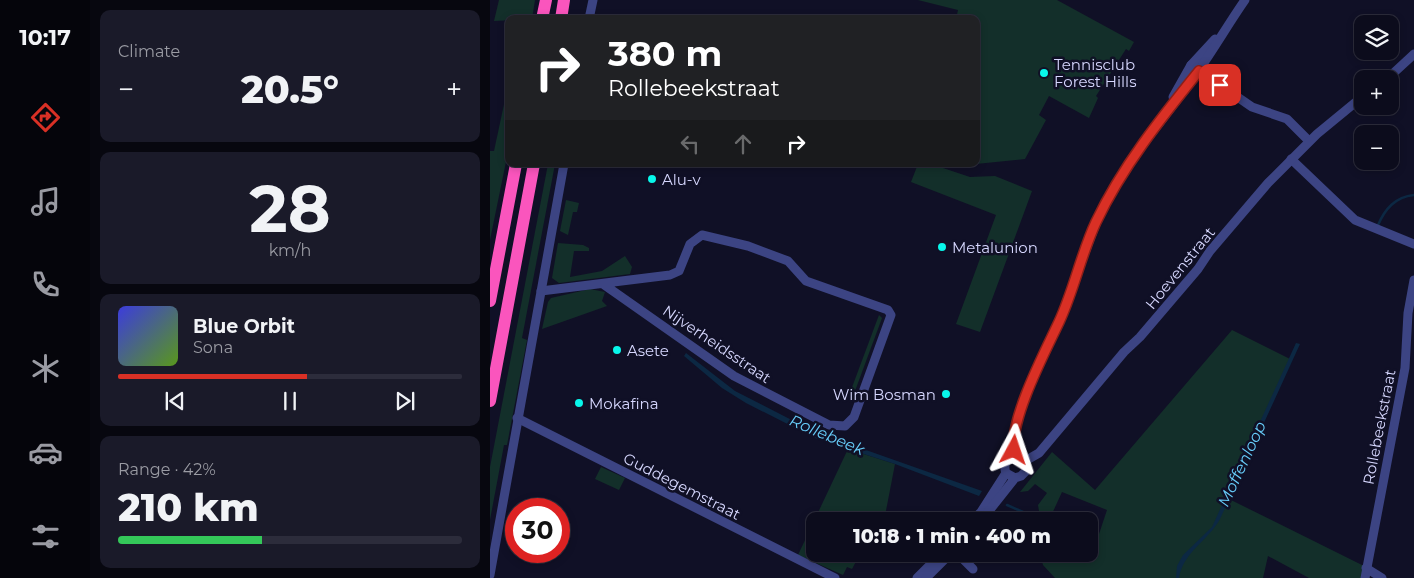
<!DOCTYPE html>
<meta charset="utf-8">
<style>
body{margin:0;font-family:Montserrat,sans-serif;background:#1a1a29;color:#f1f3f6;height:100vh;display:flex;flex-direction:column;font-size:19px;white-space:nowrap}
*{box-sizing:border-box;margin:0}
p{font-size:16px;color:#9a9ba3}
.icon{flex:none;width:28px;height:28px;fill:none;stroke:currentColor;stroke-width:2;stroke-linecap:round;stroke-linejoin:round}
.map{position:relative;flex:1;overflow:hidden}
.details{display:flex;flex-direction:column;gap:10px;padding:10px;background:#07070f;width:400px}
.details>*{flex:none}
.hud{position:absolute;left:15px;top:15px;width:475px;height:152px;border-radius:10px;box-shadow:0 2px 8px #0003,0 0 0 1px #2c2c3b;background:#202124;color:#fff;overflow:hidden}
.fabs{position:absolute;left:864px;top:15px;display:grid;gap:10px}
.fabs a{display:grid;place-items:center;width:45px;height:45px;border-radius:10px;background:#0c0c1c;box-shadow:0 2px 8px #0003,0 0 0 1px #2c2c3b;font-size:25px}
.speed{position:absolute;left:15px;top:498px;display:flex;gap:10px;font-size:25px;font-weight:700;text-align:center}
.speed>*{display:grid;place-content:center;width:65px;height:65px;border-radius:50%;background:#0c0c1c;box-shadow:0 2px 8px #0003,0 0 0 1px #2c2c3b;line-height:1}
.speed .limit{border:8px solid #d22;background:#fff;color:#111}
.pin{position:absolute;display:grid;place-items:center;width:42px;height:42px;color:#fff;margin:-21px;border-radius:10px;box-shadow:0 2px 8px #0006}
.me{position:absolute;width:55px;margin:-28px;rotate:5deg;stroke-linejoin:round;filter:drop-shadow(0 0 4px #0008)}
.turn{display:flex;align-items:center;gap:18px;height:105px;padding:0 20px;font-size:22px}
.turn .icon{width:65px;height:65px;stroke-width:2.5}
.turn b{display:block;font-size:35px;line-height:42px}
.lanes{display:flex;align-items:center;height:48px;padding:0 20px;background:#0003;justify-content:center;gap:25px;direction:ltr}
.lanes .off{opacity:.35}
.big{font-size:38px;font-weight:800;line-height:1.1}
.details .card{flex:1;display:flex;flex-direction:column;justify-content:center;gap:8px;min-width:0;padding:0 18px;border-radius:10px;background:#1a1a29}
.details .dial{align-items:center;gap:0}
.dial b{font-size:65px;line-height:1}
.song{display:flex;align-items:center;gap:15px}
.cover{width:60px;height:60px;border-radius:8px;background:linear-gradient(135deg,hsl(240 70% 55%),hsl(90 70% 35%))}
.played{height:5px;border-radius:2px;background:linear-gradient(90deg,#d93025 55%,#2c2c3b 55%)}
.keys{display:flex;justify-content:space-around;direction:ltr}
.heat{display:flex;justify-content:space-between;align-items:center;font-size:28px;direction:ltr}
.charge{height:8px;border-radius:4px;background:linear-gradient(90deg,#34c759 42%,#2c2c3b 0)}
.trip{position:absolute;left:316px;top:512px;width:292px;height:50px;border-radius:10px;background:#0c0c1c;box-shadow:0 2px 8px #0003,0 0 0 1px #2c2c3b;font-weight:800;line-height:50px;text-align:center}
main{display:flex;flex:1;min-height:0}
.dock{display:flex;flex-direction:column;width:90px;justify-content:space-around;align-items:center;background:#05050b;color:#9a9ba3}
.dock .icon{width:35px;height:35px}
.dock .current{color:#d93025}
.dock b{font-size:22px;color:#f1f3f6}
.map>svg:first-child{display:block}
</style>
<main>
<nav class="dock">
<b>10:17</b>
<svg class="icon current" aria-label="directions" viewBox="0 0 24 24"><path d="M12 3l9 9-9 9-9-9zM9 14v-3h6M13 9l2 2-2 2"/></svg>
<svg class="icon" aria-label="music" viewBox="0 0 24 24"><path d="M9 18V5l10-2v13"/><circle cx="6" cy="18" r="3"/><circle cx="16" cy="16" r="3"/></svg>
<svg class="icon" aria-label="phone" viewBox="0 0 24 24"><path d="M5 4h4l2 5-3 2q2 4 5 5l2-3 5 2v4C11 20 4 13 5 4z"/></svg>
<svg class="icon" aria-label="climate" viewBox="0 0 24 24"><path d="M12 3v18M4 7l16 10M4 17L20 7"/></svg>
<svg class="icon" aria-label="car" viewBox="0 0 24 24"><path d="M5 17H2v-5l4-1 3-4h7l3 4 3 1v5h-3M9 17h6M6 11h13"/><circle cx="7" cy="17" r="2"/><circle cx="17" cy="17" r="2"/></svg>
<svg class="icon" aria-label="filters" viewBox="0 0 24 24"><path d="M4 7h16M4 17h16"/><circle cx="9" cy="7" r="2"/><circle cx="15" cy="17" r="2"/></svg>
</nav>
<section class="details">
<div class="card"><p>Climate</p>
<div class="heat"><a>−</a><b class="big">20.5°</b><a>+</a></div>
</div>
<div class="card dial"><b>28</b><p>km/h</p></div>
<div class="card">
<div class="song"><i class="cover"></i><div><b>Blue Orbit</b><p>Sona</p></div></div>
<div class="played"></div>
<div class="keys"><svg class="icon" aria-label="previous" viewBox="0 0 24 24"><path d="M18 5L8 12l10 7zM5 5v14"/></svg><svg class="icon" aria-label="pause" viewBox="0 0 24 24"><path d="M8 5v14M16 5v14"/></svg><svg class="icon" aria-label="next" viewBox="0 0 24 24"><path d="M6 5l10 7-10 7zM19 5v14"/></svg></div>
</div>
<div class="card"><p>Range · 42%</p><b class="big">210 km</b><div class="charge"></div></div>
</section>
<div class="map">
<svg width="924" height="578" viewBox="0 0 924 578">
<rect width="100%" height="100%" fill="#101026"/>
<g fill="#132f2a">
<polygon points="9,0 45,0 42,19 4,21"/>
<polygon points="428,0 567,0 644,42 639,51 636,49 606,96 608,98 599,118 559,96 549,115 556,120 535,159 486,164 486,19 466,19 468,10"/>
<polygon points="19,81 19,147 0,240 0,151 4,151"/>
<polygon points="58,164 65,164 32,338 37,340 17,445 14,445 0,520 0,467"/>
<polygon points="428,164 441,164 480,177 505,176 542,191 490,332 466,324 506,215 421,182"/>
<polygon points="76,200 89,203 87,212 83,212 78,235 70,231"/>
<polygon points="68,243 93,245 99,248 99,251 84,251 80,277 112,271 135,256 142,267 140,274 69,283 62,278"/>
<polygon points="100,289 115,292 112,301 117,306 52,329 58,302 61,298"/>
<polygon points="389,315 392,318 365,391 361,390"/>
<polygon points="742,330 802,360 739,499 874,566 872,578 819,578 778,556 773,578 565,578 553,565 550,554 600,554 600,537 607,540 617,510 572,492 561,516 549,511 548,505 557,493 545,484 538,491 530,492 562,452 605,490"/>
<polygon points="358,449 405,464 394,521 325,521 325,554 370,554 362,569 357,567 353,575 308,555"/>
<polygon points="111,467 135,478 129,490 105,479"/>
</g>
<g fill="#0c2843">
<path d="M806,343L810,344L730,519C718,541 693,552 689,578H686L687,566L693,555L722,527Z"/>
<polygon points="196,353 245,391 325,432 492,491 489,496 405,464 327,439 256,403 232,388 194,356"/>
</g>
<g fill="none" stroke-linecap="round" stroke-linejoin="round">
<g stroke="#0c2843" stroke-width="2.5">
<path d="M888,225C895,209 905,197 924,195"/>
<polyline points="517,505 533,512 539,521"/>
</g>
<g stroke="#3c4483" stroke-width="9">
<polyline points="99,19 103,0"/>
<polyline points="701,65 762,107 797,119 819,141"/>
<polyline points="897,79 924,54"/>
<polyline points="683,97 701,65 725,39"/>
<polyline points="801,159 865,220 924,244"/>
<polyline points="51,291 180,275 189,271 200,244 212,235 258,246 298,261 316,281 398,310 401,315 364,417 355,426 339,425 244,376 113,284"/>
<polyline points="27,418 345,578"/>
<path d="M525,456C520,414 553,359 570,320C587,281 597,239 617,200C642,153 679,114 709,70C725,47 739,23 755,0"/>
<polyline points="535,461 549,453 634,352 650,337 708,269 720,251 778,183 827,134 872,97"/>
<polyline points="482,521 491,512 516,473"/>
<path d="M491,521L525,478L531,476L536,471L535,461L525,456C516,458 513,465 516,473L525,478"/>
<polyline points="468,554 483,569"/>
<polyline points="876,568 892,578"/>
<polyline points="0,575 74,164"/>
<polyline points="427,578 451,554"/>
<polyline points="436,578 460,554"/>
<polyline points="875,578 915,368 918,313 924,280"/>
</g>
<g stroke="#fa55bd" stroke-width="12">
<polyline points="52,19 56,0"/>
<polyline points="71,19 74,0"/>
<polyline points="0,301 26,164"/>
<polyline points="0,401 44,164"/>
</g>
</g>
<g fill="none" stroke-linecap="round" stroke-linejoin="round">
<defs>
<path id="route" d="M524,450C520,418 555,352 569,322C584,290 591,254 606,222C632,167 671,118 709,71L730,85"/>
</defs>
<use href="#route" stroke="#8d1f18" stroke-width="12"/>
<use href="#route" stroke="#d93025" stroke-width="9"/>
</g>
<g fill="#08f7eb" stroke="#101026" stroke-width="2">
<circle cx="554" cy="73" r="5"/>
<circle cx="162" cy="179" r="5"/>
<circle cx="452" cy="247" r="5"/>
<circle cx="127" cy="350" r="5"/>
<circle cx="456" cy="394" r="5"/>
<circle cx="89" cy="403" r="5"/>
</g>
<g text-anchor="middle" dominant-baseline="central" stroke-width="5" stroke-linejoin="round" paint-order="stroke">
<g font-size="15" fill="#d6d7fe" stroke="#101026" text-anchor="start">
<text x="564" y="64">Tennisclub<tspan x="564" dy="17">Forest Hills</tspan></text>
<text x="172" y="179">Alu-v</text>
<text x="462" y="247">Metalunion</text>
<text x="137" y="350">Asete</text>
<text x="446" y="394" text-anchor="end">Wim Bosman</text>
<text x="99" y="403">Mokafina</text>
</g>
<g font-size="15" fill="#d6d7fe" stroke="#101026">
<text transform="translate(690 268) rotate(-51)">Hoevenstraat</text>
<text transform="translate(227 344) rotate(34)">Nijverheidsstraat</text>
<text transform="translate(889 427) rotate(-79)">Rollebeekstraat</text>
<text transform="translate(192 486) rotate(27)">Guddegemstraat</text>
</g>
<g font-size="16" font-style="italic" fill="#67cdfa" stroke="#101026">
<text transform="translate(337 435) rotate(23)">Rollebeek</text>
<text transform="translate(752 464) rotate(-65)">Moffenloop</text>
</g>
</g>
</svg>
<div class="fabs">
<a><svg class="icon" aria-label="layers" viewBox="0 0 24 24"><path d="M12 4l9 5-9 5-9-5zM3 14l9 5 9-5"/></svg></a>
<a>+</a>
<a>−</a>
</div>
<div class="speed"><div class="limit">30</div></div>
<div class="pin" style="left:730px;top:85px;background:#d93025"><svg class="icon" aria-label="arrive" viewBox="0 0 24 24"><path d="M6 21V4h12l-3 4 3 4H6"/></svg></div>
<svg class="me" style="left:524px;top:450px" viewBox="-20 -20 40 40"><path d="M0-17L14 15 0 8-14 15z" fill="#d93025" stroke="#fff" stroke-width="4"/></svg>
<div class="trip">10:18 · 1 min · 400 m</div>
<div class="hud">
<div class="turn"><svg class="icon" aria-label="right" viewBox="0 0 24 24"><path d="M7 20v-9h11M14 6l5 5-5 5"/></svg><div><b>380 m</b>Rollebeekstraat</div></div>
<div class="lanes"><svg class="icon off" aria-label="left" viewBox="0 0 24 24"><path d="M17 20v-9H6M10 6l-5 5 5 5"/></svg><svg class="icon off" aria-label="ahead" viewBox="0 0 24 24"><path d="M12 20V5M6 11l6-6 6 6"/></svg><svg class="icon" aria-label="right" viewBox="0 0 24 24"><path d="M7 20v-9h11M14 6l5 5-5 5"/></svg></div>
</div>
</div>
</main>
